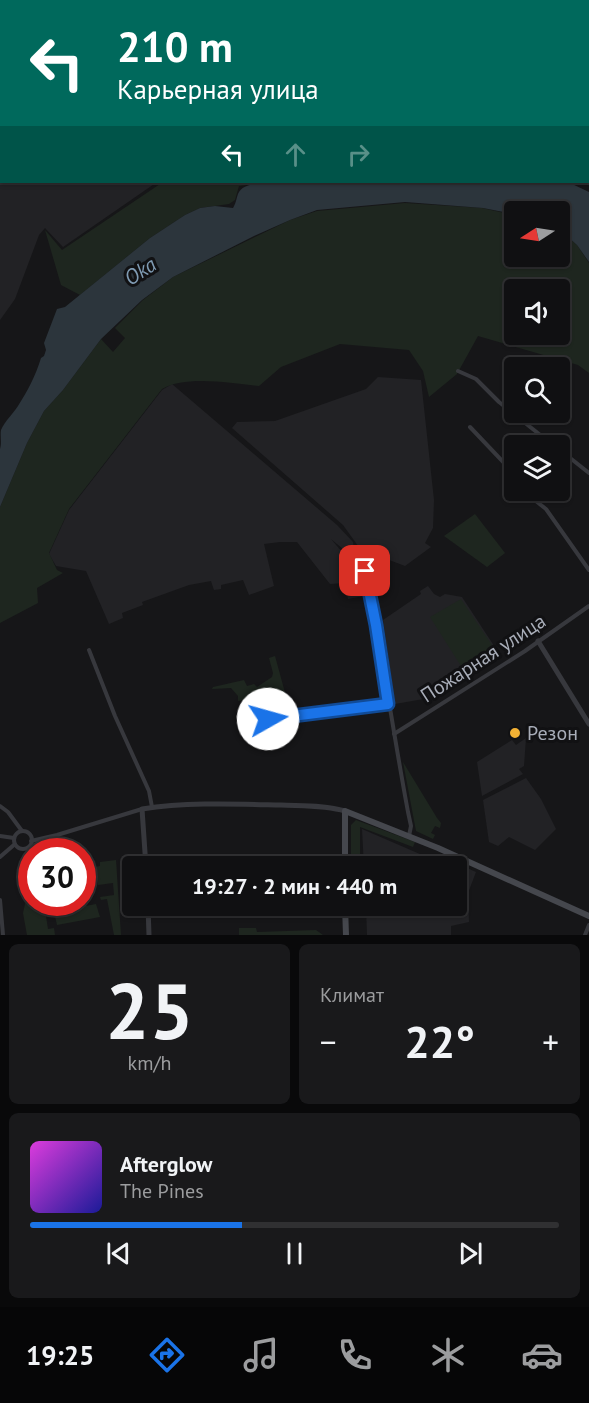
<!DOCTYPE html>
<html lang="ru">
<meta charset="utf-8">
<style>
body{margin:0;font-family:"PT Sans",sans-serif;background:#19191b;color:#f1f3f6;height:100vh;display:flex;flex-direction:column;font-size:22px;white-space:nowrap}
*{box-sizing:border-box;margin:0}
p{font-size:20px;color:#9c9d9f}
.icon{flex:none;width:33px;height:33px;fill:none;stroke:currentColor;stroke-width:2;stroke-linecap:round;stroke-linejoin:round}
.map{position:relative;height:935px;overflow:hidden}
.side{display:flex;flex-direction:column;gap:9px;padding:9px;background:#09090a;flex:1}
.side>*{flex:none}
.banner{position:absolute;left:0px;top:0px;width:590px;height:183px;box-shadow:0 2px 4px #0004,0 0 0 2px #303032;background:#00695c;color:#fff;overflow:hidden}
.needle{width:39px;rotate:258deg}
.controls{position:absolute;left:504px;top:201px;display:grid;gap:12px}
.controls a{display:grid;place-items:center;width:66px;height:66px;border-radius:6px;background:#101012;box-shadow:0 2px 4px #0004,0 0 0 2px #303032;font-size:30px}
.speed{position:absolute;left:18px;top:838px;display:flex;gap:12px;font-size:30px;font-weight:700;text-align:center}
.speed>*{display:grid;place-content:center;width:78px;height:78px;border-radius:50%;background:#101012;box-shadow:0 2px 4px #0004,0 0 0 2px #303032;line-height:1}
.speed .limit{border:9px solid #d22;background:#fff;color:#111}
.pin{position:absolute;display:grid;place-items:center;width:51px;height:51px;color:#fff;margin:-26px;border-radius:12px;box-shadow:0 3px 9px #0006}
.me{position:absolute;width:66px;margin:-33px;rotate:83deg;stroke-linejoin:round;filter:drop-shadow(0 0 4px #0008)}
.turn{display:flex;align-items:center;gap:21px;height:126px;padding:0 18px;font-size:27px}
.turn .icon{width:78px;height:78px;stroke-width:2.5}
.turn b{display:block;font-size:42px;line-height:51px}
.lanes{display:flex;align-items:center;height:57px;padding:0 18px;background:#0003;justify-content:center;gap:30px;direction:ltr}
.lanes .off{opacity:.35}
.big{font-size:45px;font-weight:600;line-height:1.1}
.side .tile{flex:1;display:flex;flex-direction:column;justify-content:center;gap:9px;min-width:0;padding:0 21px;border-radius:9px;background:#19191b}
.side .dial{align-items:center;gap:0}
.dial b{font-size:78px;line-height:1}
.song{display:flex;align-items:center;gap:18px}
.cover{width:72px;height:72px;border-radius:9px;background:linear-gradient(135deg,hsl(300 70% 55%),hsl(240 70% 35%))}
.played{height:6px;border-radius:3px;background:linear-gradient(90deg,#1a73e8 40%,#303032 40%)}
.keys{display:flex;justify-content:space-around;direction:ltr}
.heat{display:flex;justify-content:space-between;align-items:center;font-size:33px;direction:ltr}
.side .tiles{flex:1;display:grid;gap:9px;grid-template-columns:1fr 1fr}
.tile:last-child{grid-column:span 2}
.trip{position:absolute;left:122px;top:856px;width:345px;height:60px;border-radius:6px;background:#101012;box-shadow:0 2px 4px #0004,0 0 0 2px #303032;font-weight:600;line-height:60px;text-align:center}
.menu{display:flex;height:96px;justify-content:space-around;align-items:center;background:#060607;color:#9c9d9f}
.menu .icon{width:42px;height:42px}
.menu .on{color:#1a73e8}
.menu b{font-size:27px;color:#f1f3f6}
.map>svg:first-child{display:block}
</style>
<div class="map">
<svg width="589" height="935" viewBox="0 0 589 935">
<rect width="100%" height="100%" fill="#161618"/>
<g fill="#222225">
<polygon points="0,0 40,1 2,2 2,182 157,182 63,247 45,228 39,235 15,299 0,320"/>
<polygon points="171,0 582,0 583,1 172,2"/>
<polygon points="378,377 421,380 434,500 433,528 425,543 431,547 405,566 384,558 366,557 343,525 232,428 237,422 275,421 366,389"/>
<polygon points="172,384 337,525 353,542 354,548 349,554 331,539 365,579 369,595 348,599 345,583 330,584 297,542 280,542 264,544 274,586 249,595 243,580 221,585 221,589 214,590 211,581 189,585 142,602 143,605 122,613 123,618 109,624 86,571 56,566 49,554 69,510 162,390"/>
<polygon points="428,586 434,594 440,597 445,594 462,597 500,655 429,698 395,704 383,620 421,594 420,591"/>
<polygon points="526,738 524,766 519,769 523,774 482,796 477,762 512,740 516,745"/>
<polygon points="526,778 541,799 556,829 535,850 509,837 498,846 489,842 483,800"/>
<polygon points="362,829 436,861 440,856 476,872 468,893 469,922 451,926 451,935 367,935 366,906 456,906 456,867 364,867"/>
</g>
<g fill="#1e261f" fill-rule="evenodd">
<polygon points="163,182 168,182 174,185 183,182 269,182 239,186 235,200 229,204 200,208 185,215 150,238 80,295 61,285 45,230 62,250"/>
<path d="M405,203L482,208L514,215V256H560V230L577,245L589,263V373L578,365L478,336L457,374L429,397L423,371L409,350L340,344L281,367L259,386C232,383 185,375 162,389L69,509L49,553L57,570L63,573L37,588L38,603L0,623V507L27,443L44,411L63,390L101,339L113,352L125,338L115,328L143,300L173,277L290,220L317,211ZM514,290H560V334H514Z"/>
<polygon points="475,514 505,553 487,567 444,536"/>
<polygon points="461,599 498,654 466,674 430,617"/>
<polygon points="275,656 287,700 297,708 295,712 261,715 257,699 238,701 238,696 231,688 212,689 213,687 244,680 247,686 254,684 257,687 272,677 273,673 269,658"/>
<polygon points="403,762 437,818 441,823 440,828 435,826 431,833 435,835 433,839 416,831"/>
<polygon points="356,820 415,842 413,847 360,827 360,867 351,867 351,825"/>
<polygon points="116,860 121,935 114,935 107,899 101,900 100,897 114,895 113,883 98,885 95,867 100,866 100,862"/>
<polygon points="29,863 31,863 32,903 44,903 48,929 54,928 55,935 27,935 23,913 25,904 22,890 25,889"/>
<polygon points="96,904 100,917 57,925 54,912"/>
<polygon points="239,928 256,928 257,932 316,930 323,935 239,935"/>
</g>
<path fill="#2c353c" d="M269,182H568L589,192V262L577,245L560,230V212H514V214L483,208L405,202L317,210L290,220L254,236L173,277L142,300L101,339L63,390L44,411L27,443L0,507V449C2,443 0,436 1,430C5,421 12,415 18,406C27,392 36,375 41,358L44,356L46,350L44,343L57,309L65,307L150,238L185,215L200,208L215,206L233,208C236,203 236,200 238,194C242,183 258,184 269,182Z"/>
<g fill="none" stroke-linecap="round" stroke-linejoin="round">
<g stroke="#37383d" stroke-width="4">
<polyline points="44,0 45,2"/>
<polyline points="458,371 476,379 499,402 554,446"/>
<polyline points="470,427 509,468 514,477"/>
<polyline points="560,450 589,473"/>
<polyline points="522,490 546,509 589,570"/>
<path d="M365,571C382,651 393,732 408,812L411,826L409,836"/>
<polyline points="89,650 115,716 149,791 152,807"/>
<polyline points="253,721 388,704"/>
<polyline points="394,734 525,651 589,606"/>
<polyline points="0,806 8,812 22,831"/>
<circle cx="23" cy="840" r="9"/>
<polyline points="0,836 14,838"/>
<polyline points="31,841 57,835 142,809"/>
<polyline points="0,857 15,844"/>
<polyline points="0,900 3,935"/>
<polyline points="585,935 589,925"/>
</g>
<g stroke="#37383d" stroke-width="5">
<polyline points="538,641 589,724"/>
<path d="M146,867L142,809C187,802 235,804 281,805C302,806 325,805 345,811"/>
<polyline points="148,906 149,935"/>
</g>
<g stroke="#45474d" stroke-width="6">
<polyline points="345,867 345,811 438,848 589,916"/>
<polyline points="345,906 346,935"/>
</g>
</g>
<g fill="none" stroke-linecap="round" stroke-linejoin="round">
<defs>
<polyline id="route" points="268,719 388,704 376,625 365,571"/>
</defs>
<use href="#route" stroke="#114b97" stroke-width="15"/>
<use href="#route" stroke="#1a73e8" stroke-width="10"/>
</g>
<circle fill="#f2b134" stroke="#111113" stroke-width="2" cx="515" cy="733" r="6"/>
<g text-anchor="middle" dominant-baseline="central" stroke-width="6" stroke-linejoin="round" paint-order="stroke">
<g font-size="20" fill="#a8adb8" stroke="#111113">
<text transform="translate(483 658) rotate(-33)">Пожарная улица</text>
</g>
<g font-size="20" fill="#a8adb8" stroke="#111113" text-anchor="start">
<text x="527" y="733">Резон</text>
</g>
<g font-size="21" font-style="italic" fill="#7f9bb3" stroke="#111113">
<text transform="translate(140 271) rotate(-33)">Oka</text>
</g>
</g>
</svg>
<div class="controls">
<a><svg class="needle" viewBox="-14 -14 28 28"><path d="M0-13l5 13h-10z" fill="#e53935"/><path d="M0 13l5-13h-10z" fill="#9c9d9f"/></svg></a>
<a><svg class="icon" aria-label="sound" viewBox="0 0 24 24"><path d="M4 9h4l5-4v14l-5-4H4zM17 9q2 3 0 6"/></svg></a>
<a><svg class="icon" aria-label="search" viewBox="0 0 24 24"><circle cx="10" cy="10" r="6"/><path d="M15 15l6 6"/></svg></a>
<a><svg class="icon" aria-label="layers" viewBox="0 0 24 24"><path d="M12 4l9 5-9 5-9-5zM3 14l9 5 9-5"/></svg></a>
</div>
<div class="speed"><div class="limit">30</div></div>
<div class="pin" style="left:365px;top:571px;background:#d93025"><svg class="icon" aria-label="arrive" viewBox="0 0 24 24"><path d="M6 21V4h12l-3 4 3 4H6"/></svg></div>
<svg class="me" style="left:268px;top:719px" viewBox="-20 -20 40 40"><circle r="19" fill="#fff"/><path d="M0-13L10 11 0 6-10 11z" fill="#1a73e8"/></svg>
<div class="trip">19:27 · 2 мин · 440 m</div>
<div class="banner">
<div class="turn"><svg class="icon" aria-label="left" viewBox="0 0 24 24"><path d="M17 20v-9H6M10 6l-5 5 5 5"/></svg><div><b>210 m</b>Карьерная улица</div></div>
<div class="lanes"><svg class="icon" aria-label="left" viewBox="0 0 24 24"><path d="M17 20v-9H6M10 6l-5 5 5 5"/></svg><svg class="icon off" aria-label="ahead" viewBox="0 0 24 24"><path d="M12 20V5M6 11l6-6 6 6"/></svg><svg class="icon off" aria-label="right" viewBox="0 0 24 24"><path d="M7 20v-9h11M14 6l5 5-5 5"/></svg></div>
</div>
</div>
<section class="side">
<div class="tiles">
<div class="tile dial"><b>25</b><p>km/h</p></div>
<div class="tile"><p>Климат</p>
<div class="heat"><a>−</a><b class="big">22°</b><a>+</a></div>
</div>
<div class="tile">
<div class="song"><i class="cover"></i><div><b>Afterglow</b><p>The Pines</p></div></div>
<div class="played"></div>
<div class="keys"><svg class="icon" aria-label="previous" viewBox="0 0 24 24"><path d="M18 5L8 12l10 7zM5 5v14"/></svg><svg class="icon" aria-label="pause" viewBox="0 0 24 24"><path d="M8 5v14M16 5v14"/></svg><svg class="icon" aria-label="next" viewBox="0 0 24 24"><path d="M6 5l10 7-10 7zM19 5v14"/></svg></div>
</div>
</div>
</section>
<nav class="menu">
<b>19:25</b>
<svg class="icon on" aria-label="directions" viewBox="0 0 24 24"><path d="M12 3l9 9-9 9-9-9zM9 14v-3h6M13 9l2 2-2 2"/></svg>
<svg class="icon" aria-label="music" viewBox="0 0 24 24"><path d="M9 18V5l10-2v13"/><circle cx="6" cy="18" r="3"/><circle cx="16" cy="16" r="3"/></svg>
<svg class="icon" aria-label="phone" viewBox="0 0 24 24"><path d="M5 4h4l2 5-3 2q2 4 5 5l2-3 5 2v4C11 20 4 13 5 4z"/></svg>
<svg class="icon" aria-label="climate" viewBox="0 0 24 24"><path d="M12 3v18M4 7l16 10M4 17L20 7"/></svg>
<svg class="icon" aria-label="car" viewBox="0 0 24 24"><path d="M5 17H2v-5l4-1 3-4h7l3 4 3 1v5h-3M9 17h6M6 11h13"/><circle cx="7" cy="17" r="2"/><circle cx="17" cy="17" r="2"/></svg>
</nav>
